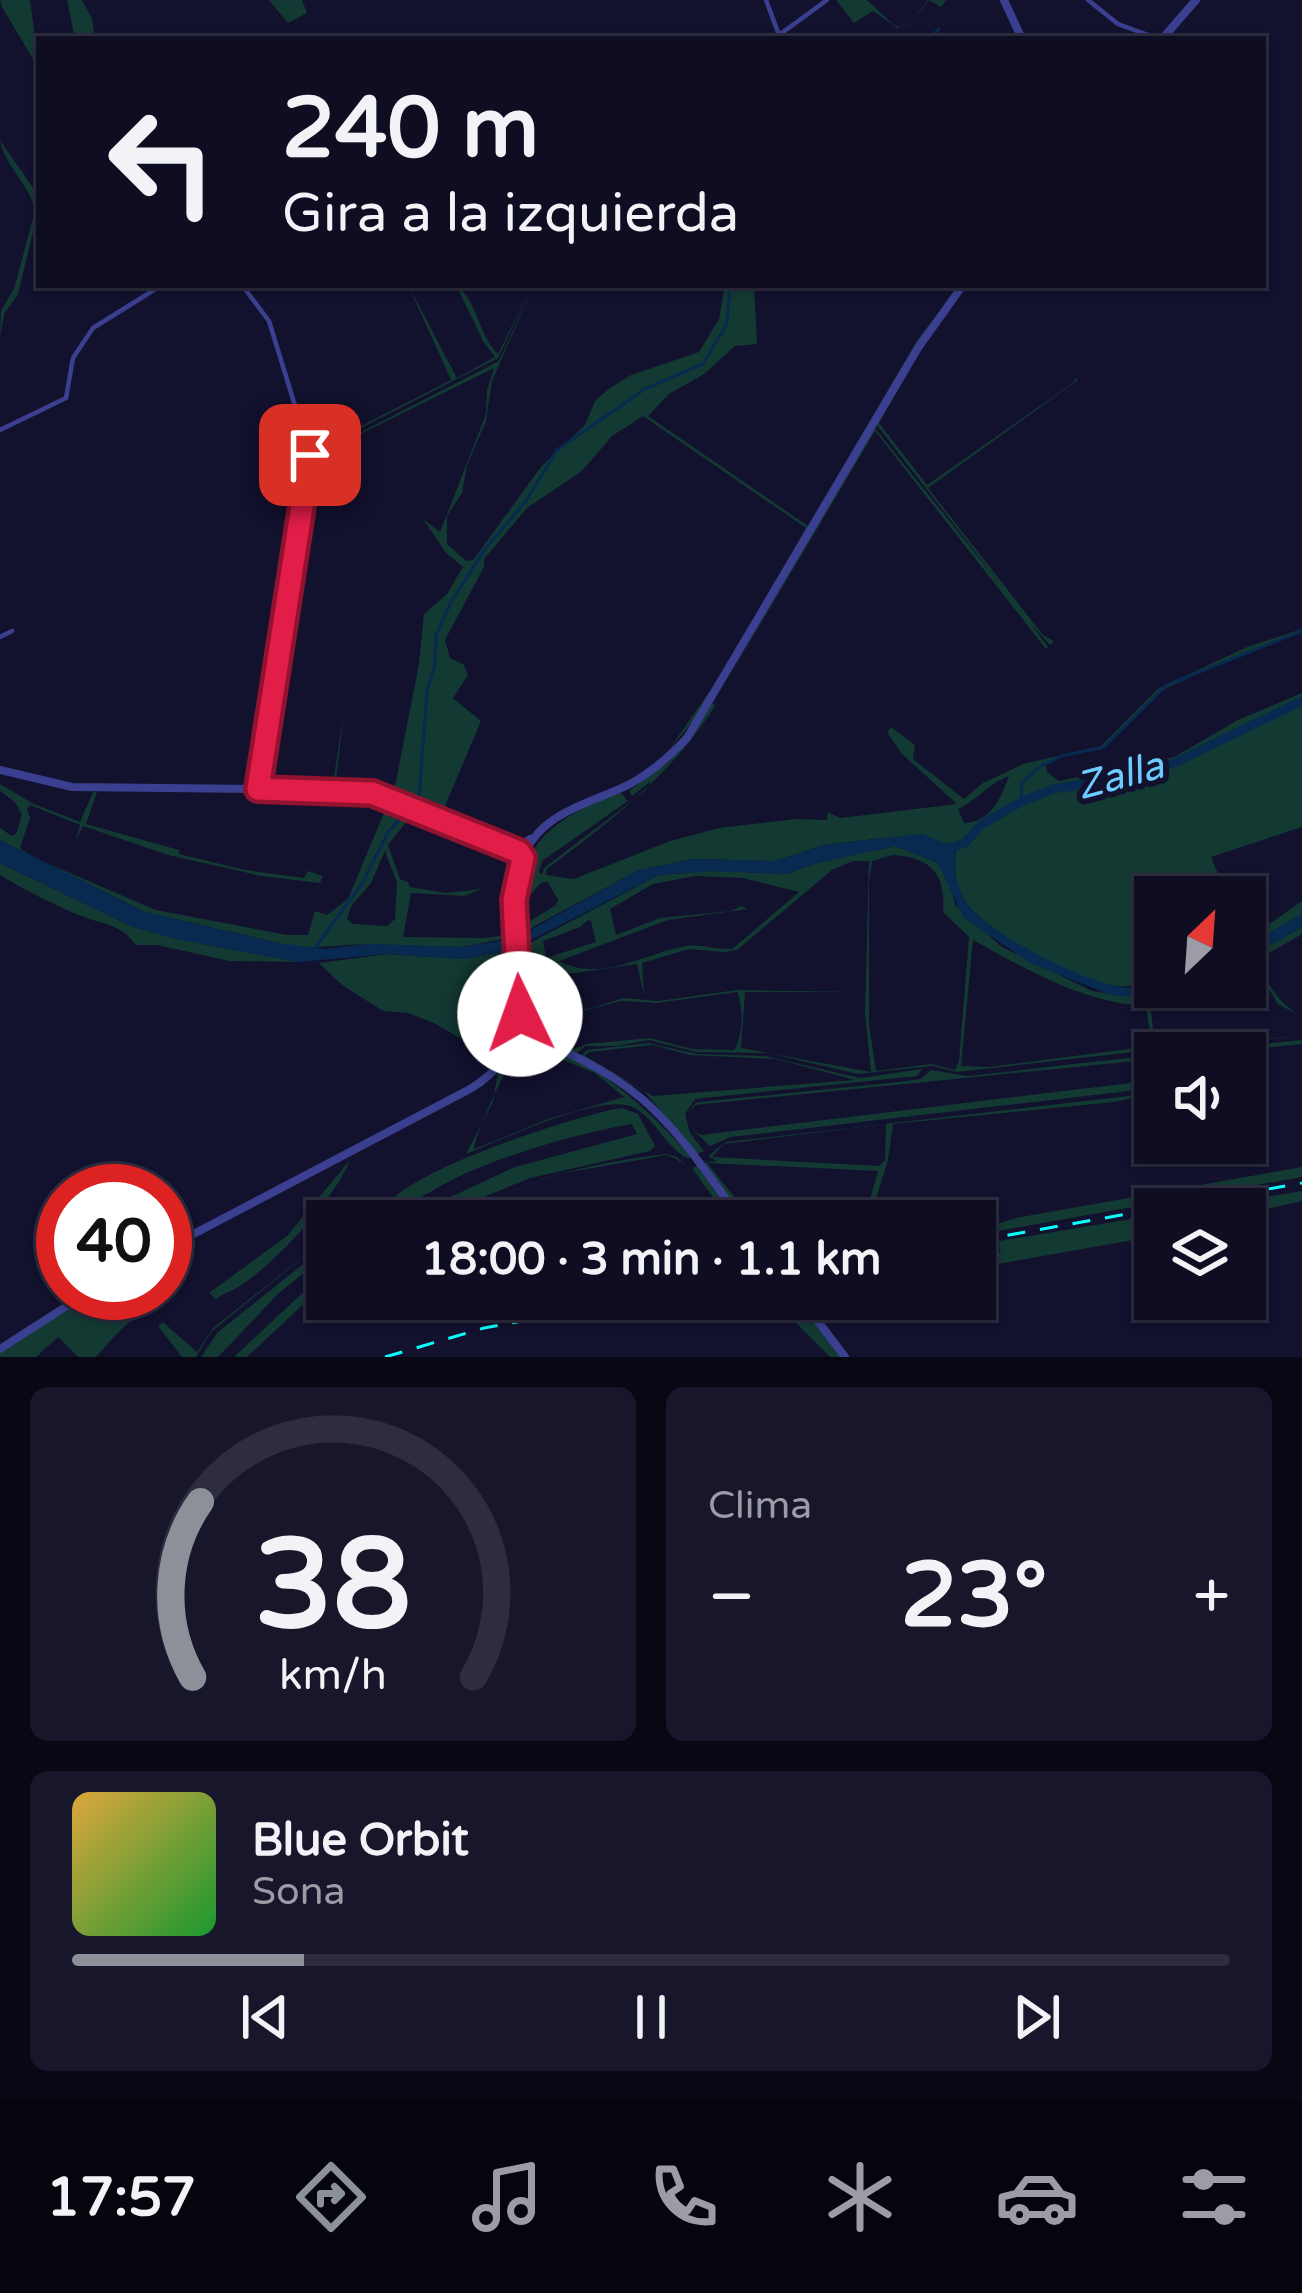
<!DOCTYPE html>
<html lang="es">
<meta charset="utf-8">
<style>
body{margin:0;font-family:"Varela Round",sans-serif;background:#17162a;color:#f1f3f6;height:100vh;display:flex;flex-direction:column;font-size:45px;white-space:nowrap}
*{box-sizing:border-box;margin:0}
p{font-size:39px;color:#9b9ca5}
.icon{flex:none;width:66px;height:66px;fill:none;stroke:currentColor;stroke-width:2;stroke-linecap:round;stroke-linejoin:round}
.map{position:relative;height:1357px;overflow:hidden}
.sheet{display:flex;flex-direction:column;gap:30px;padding:30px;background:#080713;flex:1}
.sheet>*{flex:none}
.top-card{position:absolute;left:36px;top:36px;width:1230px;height:252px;border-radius:0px;box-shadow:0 3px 9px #0004,0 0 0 3px #2e2d40;background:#0e0d22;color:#f1f3f6;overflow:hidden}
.needle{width:78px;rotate:25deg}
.controls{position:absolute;left:1134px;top:876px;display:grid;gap:24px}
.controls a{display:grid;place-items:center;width:132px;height:132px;border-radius:0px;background:#0e0d22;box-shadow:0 3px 9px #0004,0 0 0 3px #2e2d40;font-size:60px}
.speed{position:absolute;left:36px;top:1164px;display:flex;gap:24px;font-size:60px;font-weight:700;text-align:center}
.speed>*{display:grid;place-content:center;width:156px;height:156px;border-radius:50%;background:#0e0d22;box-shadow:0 3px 9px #0004,0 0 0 3px #2e2d40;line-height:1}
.speed .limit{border:18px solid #d22;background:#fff;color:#111}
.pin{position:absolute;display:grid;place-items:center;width:102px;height:102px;color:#fff;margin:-51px;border-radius:24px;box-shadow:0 6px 18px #0006}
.me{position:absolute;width:132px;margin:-66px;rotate:357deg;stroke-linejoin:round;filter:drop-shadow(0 0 9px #0008)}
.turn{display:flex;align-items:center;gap:42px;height:252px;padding:0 48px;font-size:54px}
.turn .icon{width:156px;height:156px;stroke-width:2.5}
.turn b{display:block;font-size:84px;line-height:102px}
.big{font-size:90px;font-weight:700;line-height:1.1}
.sheet .card{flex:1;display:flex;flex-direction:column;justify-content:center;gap:18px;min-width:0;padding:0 42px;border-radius:18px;background:#17162a}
.sheet .dial{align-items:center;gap:0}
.dial svg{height:312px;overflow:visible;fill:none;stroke:#2e2d40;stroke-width:7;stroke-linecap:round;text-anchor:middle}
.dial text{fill:#f1f3f6;stroke:none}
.song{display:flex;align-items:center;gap:36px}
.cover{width:144px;height:144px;border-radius:18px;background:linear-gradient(135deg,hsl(40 70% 55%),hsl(130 70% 35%))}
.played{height:12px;border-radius:6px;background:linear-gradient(90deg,#8c9099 20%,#2e2d40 20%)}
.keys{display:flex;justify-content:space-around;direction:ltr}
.heat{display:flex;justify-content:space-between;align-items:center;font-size:66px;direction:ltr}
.sheet .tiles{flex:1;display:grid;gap:30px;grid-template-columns:1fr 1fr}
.card:last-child{grid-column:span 2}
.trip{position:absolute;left:306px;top:1200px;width:690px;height:120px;border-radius:0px;background:#0e0d22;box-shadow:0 3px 9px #0004,0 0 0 3px #2e2d40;font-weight:700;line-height:120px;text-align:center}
.menu{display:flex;height:192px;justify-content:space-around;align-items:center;background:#06050e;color:#9b9ca5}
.menu .icon{width:84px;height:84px}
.menu .selected{color:#8c9099}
.menu b{font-size:54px;color:#f1f3f6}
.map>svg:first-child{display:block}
</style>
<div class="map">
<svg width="1302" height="1357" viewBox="0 0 1302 1357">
<rect width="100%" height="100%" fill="#12112e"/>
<g fill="#133933" fill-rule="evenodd">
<polygon points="0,0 30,0 39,69 2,7"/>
<polygon points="67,0 82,0 92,19 95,39 75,39"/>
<polygon points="269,0 302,0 307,13 288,23"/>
<path d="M836,0H867L897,28L909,24L928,0H946L941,7L929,0C902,33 906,34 873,11L854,23Z"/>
<path d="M0,140L33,188L39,207L18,294L4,314L0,337L1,311L14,289L35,211C30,184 5,167 0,140Z"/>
<path d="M260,285L312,451L451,380L408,285L457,378L495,357L483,341L456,285C478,301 478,335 498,354L532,285L498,358L312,453Z"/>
<polygon points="534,285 492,381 486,421 467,465 462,493 447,516 447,544 466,561 473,560 541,467 585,425 595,401 607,390 631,375 699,352 719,319 725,285 754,285 757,344 735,346 704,374 669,394 648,416 808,526 918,339 960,285 699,714 668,751 721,675 806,528 643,416 612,436 582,471 527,508 484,559 484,567 445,640 450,658 464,665 468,675 453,698 481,721 442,813 477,833 430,809 407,802 405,791 400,799 355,785 394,791 419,664 424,614 447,594 463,567 446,553 423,519 440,532 486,414 487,390 494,368 318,455 314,461 263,782 333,783 344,711 336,780 337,784 350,787 264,787 261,784 313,457 499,361"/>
<polygon points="967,285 926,341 879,423 927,485 1073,383 1076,378 1078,380 928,488 1043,635 1054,641 1050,645 1032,625 1048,647 1046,649 875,431 716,699 874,427 1005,590 876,424 920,348"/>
<path d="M1302,629V633L1250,650L1169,687L1157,694L1102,749L1060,757L1046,765L1047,772L1059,781L1174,757L1238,720L1302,693V827L1211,857L1228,897H1155V986C1130,987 1106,988 1081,978C1055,967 978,925 965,901C955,884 953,867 957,848L953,845L883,838L824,845L776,861L692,859L637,871L520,934C514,847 544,823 620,792L628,801L542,861L539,872L542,874L544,868L646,790L651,781L632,796L629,791L670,761L713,703L715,706C671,775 611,821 547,869L546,875L574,879L670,841L719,828L795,819L827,820L828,812L840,818L957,804L902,754L887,732L891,727L915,745L913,759L964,799L983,783L1023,764L1101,746L1159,688L1247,647ZM1009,776C1001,798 991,822 964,823L958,809C978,800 986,785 1009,776ZM542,882H548L558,900L556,905L527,923C519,908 530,893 542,882Z"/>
<path d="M0,784L34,804L80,822L93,792H97L86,824L179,850V854L245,870L304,878L308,871L323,876L320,883L261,876L168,855L83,826L76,840L80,825L30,805L27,809L30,818L20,848L35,858L156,910L287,935H308L315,911L327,915L348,899L389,801L414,812L388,845L400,879L408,882L410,887L446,893L481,889L465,896L411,893L403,937L486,938L513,934L514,937L461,947L366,944L300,948L145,912L0,840V828L12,836L16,834L22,815L15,802L0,791ZM385,851L397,883L395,919L387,926L353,924L347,919L351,906L371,883Z"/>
<path d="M896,846L938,863L950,883L955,905L1002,947L1092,991L1142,998L1185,987H1218L1189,999L1154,1005L1151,1012L1155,1044L1180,1033L1204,1043L1302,1036L1205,1045L1178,1036L1159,1049L1143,1051L957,1072L932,1066L858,1074L768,1053L696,1052L649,1040L617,1046H586L577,1053L522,1025V982L537,977L522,979V947L659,875L712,871L786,874L820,862ZM892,855C930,857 946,873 943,912L969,937L959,1061L955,1070L931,1064L876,1071L869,1024V882L872,861ZM853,861H869L865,1014L871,1072L741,1048L745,992H859L737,990L658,1001L623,998L592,1008L527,1018V985L561,975L637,964L644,996L642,963L689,949L725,952L737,950L832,870ZM696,876L743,878L799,892L732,949C717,950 700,944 686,946C643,954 601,983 559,961L668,920L748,909L741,906L731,911L660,918L616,935L610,909L653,884ZM588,920L591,921L596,942L546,958L543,941L580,927ZM973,940C1025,969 1086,1004 1146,1006L1152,1046L989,1067L961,1066ZM737,992C744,1007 743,1037 734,1050L692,1049L650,1038L587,1044L574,1049L527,1025L621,1001L657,1003Z"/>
<path d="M0,863L131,926L176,939L299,962L229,961L157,945H136C122,926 108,925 87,918C57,907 27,891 0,875Z"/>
<polygon points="1302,901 1302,914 1245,947 1245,931 1252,936"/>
<path d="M1302,927V934L1259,959C1264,985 1283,1006 1302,1017L1278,1004L1256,968L1245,969V959Z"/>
<polygon points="515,949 517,1021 500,1061 434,1023 408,1013 383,1011 342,985 319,963 387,954 464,959"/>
<path d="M524,1039C593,1058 644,1104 690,1156L689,1159C666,1148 656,1120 635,1108C604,1090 500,1141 466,1154L493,1102L498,1072ZM522,1043L595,1073L624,1097L548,1119L474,1149C476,1131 509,1060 522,1043Z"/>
<polygon points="1177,1040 1204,1050 1302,1040 1302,1044 1213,1053 1160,1053"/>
<path d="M648,1043L697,1054L765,1056L860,1078L922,1069L917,1076L695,1099L685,1114L690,1133L704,1151L697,1154L644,1091L581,1056L587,1050ZM653,1045L689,1055L776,1059L855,1080L653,1096L585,1056L589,1052Z"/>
<polygon points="1155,1055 1155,1059 695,1105 690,1112 694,1104 699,1102 899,1082 921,1079 931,1070 968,1076"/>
<polygon points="1155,1080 1155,1088 731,1137 710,1146 694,1131 701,1135"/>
<path d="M1155,1093L1114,1102L893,1124L888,1160L869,1221H864L878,1171L707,1163L754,1221H745L702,1163L717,1161L708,1156L726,1142ZM886,1124L885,1160L879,1166L712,1157L724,1144Z"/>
<path d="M610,1110L622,1108L638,1114L655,1146L650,1151L530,1178L426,1221H399L515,1167L637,1134L632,1124C573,1135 517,1151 462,1175C434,1187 390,1221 361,1221L373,1213L378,1216C399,1171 561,1122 610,1110Z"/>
<path d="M667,1154L677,1157L703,1183L692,1168L697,1166L739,1221H729C714,1199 694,1164 667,1155L558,1174L434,1221L549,1177C587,1166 627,1158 667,1154Z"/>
<path d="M350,1160C335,1198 278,1261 240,1286C232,1291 223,1294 216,1299L209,1293L287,1236Z"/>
<polygon points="1302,1167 1302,1177 975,1235 975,1231 1016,1218"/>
<polygon points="1302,1191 1302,1201 1245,1214 1245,1209 1191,1209"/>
<polygon points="1155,1215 1155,1232 1133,1240 975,1268 975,1257 1000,1253 999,1241"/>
<polygon points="327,1238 211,1332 196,1357 182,1357 158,1326 163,1322 197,1352 213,1328"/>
<polygon points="327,1245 327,1254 279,1293 218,1357 201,1357 218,1332"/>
<polygon points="327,1270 327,1282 247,1357 234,1357"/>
<path d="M92,1293H142L154,1309C130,1315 112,1340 96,1357H78L58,1337L36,1357H0V1352Z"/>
<polygon points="772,1299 798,1299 841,1357 830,1357"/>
</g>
<g fill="#082a50">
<path d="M921,834L956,847C953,865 955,883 965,901C981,931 1085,982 1120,987C1141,990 1163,987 1185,987L1142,998L1111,995L1030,963L963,917L938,863L896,846L820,862L786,874L712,871L659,875L509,951L464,959L387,954L299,962L176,939L131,926L0,863V840L145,912L277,943L326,949L366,944L461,947L500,941L534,928L637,871L692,859L776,861L824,845Z"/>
<polygon points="1302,914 1302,927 1245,959 1245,947"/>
</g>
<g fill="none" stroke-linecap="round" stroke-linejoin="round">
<g stroke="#082a50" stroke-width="3">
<polyline points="929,39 939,29"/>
<polyline points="1021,802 1022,783 1040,767 1061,756 1104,747 1167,685 1302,631"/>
<polyline points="312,952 363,882 388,832 419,799 427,691 435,664 436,635 451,602 485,549 526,501 557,450 645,389 703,364 727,324 730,285"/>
</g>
<polyline stroke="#082a50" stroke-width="9" points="946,849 965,843 982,824 1021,802 1053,789 1099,782 1174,763 1302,701"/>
<g stroke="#3a408f" stroke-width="4.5">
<polyline points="766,0 779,35 827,0"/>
<polyline points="1088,0 1118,24 1159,39"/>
<polyline points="242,285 269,321 310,455 310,469 258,788"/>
<polyline points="0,430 66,398 73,358 93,328 162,285"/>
<polyline points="0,637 12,631"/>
</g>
<g stroke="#3a408f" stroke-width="8">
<polyline points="1004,0 1022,39"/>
<polyline points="1162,39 1196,0"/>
<polyline points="0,770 72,787 354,790 397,800 501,847 516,848 530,839"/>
<path d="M518,1031C561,1049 605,1068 641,1098C681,1132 711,1179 742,1221"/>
<path d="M165,1249L470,1089C563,1033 492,941 521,861C540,811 588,805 630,784C652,772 670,756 687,738L918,348L963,285"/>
<polyline points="801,1299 845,1357"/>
<polyline points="0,1349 87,1293"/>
</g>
<g stroke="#0afffc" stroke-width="3" stroke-dasharray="18 15" stroke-linecap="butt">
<polyline points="975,1241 1302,1183"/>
<polyline points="385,1357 484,1328 641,1299"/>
</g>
</g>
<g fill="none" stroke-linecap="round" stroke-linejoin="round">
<defs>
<polyline id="route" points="310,455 258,789 372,793 519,852 523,858 514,900 520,1014"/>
</defs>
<use href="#route" stroke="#92132f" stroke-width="30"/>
<use href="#route" stroke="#e11d48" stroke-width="21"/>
</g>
<g text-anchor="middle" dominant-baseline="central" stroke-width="12" stroke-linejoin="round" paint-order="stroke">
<g font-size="39" font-style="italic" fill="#6cccff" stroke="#12112e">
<text transform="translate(1120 776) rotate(-15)">Zalla</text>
</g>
</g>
</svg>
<div class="controls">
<a><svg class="needle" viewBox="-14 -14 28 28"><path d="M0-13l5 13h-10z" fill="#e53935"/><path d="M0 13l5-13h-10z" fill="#9b9ca5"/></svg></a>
<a><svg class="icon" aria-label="sound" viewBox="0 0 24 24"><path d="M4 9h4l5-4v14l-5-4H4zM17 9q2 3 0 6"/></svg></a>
<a><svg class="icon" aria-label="layers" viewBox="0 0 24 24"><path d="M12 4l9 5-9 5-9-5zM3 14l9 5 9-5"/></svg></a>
</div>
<div class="speed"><div class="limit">40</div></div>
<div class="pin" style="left:310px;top:455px;background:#d93025"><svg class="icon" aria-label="arrive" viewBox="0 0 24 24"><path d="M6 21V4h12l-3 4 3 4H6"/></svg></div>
<svg class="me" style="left:520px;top:1014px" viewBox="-20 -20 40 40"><circle r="19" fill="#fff"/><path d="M0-13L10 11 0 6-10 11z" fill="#e11d48"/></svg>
<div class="trip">18:00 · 3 min · 1.1 km</div>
<div class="top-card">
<div class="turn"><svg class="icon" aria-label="left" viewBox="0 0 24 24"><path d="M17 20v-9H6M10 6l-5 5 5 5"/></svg><div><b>240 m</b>Gira a la izquierda</div></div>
</div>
</div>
<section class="sheet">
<div class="tiles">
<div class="card dial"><svg viewBox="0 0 100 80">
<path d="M14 69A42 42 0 1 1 86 69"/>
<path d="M14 69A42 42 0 0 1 16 24" stroke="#8c9099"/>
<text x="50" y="56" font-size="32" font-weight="700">38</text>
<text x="50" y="72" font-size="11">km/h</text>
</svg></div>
<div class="card"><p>Clima</p>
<div class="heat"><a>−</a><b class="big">23°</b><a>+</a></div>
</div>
<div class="card">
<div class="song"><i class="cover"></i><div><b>Blue Orbit</b><p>Sona</p></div></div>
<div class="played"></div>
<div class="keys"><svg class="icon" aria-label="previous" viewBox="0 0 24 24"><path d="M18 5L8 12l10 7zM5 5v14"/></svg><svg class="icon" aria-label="pause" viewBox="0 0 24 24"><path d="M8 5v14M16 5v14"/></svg><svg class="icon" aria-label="next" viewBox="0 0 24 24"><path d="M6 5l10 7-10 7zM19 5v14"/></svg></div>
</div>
</div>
</section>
<nav class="menu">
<b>17:57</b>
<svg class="icon selected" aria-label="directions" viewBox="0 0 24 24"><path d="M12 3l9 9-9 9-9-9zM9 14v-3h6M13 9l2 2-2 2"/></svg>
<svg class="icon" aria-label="music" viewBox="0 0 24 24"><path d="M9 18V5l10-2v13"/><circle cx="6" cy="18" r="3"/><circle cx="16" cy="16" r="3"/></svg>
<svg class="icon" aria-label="phone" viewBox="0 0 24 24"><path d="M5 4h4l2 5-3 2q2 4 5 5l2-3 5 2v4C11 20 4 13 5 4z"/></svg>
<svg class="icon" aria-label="climate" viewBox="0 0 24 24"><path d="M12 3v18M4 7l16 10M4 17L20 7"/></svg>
<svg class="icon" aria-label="car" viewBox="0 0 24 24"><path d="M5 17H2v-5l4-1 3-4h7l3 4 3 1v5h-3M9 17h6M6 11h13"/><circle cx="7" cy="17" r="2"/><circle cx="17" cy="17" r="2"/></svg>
<svg class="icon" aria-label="filters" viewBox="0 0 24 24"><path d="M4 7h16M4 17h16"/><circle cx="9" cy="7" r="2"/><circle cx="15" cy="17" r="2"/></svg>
</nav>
